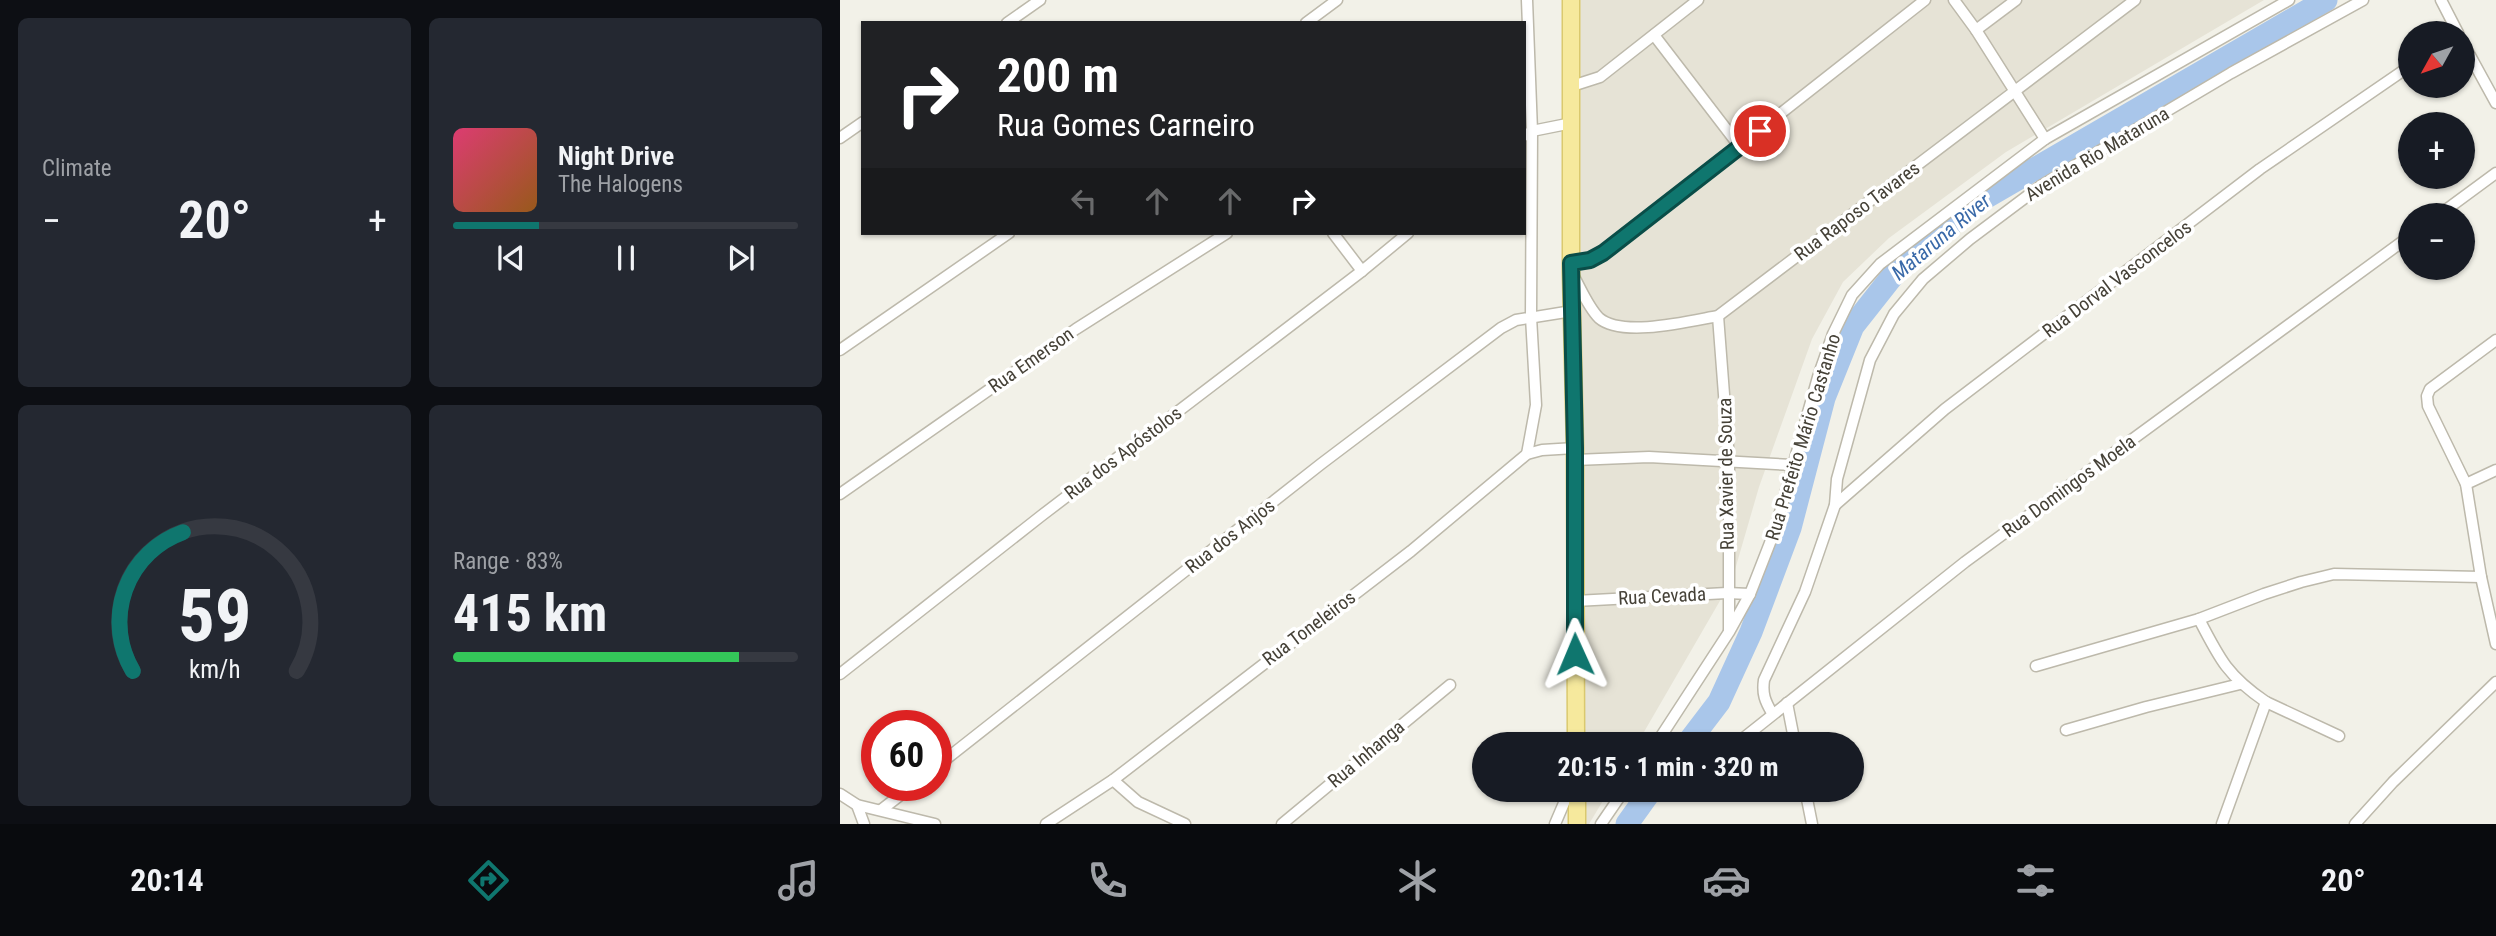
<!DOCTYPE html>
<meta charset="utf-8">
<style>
body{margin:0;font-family:"Roboto Condensed",sans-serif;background:#242831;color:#f1f3f6;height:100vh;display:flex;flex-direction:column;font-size:26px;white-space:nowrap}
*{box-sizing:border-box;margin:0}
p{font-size:23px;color:#9ea1a6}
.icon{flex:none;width:38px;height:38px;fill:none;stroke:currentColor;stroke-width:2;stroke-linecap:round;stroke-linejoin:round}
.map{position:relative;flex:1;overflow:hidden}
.panel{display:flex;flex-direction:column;gap:18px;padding:18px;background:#0d0f14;width:840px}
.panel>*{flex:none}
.banner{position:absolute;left:21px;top:21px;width:665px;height:214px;border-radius:0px;box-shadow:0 2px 5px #0004;background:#202124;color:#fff;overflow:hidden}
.needle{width:46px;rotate:230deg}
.tools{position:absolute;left:1558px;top:21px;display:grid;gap:14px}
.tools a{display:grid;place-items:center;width:77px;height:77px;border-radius:50%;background:#171b24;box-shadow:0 2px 5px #0004;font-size:35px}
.speed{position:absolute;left:21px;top:710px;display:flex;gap:14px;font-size:35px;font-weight:700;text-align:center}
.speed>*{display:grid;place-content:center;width:91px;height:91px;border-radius:50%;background:#171b24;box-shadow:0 2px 5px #0004;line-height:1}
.speed .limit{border:10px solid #d22;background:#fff;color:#111}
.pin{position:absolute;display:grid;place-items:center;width:60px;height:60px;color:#fff;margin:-30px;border:4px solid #fff;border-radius:50%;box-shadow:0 2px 7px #0007}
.me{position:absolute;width:77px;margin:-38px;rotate:359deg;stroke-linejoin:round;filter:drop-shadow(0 0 5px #0008)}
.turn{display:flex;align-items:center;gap:24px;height:147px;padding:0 21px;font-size:32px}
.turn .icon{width:91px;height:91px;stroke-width:2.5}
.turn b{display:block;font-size:49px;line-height:60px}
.lanes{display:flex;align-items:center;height:66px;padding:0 21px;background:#0003;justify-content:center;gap:35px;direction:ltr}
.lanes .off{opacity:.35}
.big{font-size:52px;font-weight:700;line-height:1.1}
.panel .card{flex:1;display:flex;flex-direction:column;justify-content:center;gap:10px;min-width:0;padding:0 24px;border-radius:10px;background:#242831}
.panel .dial{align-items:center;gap:0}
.dial svg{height:182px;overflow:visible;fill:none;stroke:#363941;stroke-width:7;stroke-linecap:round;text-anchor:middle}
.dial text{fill:#f1f3f6;stroke:none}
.song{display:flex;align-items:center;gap:21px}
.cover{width:84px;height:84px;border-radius:10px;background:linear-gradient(135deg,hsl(340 70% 55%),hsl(30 70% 35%))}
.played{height:7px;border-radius:4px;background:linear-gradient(90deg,#0f766e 25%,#363941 25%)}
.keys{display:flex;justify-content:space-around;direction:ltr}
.heat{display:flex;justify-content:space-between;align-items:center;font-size:38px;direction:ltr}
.charge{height:10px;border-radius:5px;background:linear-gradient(90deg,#34c759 83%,#363941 0)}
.panel .tiles{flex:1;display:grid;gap:18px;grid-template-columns:repeat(2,1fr)}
.trip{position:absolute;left:632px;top:732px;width:392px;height:70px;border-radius:35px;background:#171b24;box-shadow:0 2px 5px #0004;font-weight:700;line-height:70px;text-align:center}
.dock{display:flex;height:112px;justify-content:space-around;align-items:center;background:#090b0e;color:#9ea1a6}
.dock .icon{width:49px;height:49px}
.dock .current{color:#0f766e}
.dock b{font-size:32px;color:#f1f3f6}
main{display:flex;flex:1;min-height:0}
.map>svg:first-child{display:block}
</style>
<main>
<section class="panel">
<div class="tiles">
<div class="card"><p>Climate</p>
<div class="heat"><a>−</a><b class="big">20°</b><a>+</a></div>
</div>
<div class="card">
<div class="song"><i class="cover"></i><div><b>Night Drive</b><p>The Halogens</p></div></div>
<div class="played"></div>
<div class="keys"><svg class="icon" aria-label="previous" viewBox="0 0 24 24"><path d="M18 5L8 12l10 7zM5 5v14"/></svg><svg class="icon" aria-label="pause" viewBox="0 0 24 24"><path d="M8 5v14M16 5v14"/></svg><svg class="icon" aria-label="next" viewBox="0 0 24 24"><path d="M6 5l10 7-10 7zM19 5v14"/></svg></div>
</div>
<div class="card dial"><svg viewBox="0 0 100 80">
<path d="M14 69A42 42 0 1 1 86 69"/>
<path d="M14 69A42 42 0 0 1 36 8" stroke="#0f766e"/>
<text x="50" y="56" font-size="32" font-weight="700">59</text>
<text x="50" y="72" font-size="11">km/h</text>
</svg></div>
<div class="card"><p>Range · 83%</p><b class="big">415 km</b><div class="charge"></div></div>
</div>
</section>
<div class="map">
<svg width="1656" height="824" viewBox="0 0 1656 824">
<rect width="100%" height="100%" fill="#f2f1e8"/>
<g fill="#e6e3d6">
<polygon points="740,0 1424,0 1166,152 1049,238 1003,282 972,339 919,487 892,580 797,744 738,744 736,70"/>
<polygon points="738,789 770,789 749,824 739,824"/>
</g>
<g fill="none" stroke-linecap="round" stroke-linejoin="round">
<g stroke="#a9c6ea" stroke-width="23">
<polyline points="847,744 879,702 911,632 950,528 984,398 1013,326 1058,269 1136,203 1486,0"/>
<polyline points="787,824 812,789"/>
</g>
<defs>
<g id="minor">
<polyline points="1114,0 1136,30 1205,139"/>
<polyline points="1601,0 1618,33"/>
<polyline points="167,23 200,0"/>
<polyline points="466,23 497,0"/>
<polyline points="1136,30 1176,0"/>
<polyline points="814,35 900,147"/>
<polyline points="1622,41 1656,103"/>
<polyline points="732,86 760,77 858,0"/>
<polyline points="684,136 692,131 732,123"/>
<polyline points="0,138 23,122"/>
<polyline points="1599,215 1656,173"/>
<polyline points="493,233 522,271"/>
<polyline points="731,263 750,260 763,253 1085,0"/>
<path d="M733,275C741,289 748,307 759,318C782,338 850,321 878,316L1295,0"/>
<polyline points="878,316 889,460 889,630"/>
<polyline points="0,350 169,233"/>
<polyline points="687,454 696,405 691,317 692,131 687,0"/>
<polyline points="735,460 809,457 952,465"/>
<polyline points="1626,484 1588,406 1587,396 1590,389 1656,340"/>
<polyline points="0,494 236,329 387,233"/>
<polyline points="995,505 1105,409 1420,169 1570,66"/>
<polyline points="1641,577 1656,644"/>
<polyline points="735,601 887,593 910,594"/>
<polyline points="1359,619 1424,594 1461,582 1494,574 1641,577 1626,484 1656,470"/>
<path d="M1196,666L1359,619C1380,660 1388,676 1426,702L1382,824"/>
<polyline points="0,674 201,516 522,271 568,233"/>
<polyline points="1426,702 1499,736"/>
<polyline points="947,703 955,744"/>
<path d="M932,713C925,701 922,694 924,680L965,592L995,505L997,479L1030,360L1054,314L1083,279L1130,239L1202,185L1391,73L1523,0"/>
<polyline points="1226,730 1306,707 1400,684"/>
<polyline points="816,744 889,632 910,594 935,530 978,377 993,334 1012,295 1040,264 1205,139 1449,0"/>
<polyline points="896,744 1125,562 1570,236"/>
<polyline points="96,767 481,464 661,328 676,320 732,311"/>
<polyline points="273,780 298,802 345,824"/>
<polyline points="965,789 972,824"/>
<polyline points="0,794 17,805 95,824"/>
<polyline points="17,805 24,824"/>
<polyline points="41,810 72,786"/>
<polyline points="206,824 273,780 571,551 687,454 702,450 735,448"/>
<polyline points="442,824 610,685"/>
<polyline points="715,824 730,789"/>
<polyline points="761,824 785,789"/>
<polyline points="1515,824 1553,782 1656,682"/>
</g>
<g id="primary">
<polyline points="731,0 731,272 735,448 736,744"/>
<polyline points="737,789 737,824"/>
</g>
</defs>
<use href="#minor" stroke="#bdb9ab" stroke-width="13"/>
<use href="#primary" stroke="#dac96e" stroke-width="19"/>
<use href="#minor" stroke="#fff" stroke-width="10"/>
<use href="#primary" stroke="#f6e99d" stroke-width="16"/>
</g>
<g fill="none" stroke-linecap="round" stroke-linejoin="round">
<defs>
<polyline id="route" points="735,654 735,448 731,263 750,260 763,253 920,131"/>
</defs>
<use href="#route" stroke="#0a4d48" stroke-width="18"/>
<use href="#route" stroke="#0f766e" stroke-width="12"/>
</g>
<g text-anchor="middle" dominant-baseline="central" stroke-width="7" stroke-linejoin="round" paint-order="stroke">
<g font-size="19" fill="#454137" stroke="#fff">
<text transform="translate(1257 154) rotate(-31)">Avenida Rio Mataruna</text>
<text transform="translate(1017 211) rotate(-37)">Rua Raposo Tavares</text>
<text transform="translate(1277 279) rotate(-37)">Rua Dorval Vasconcelos</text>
<text transform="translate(191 360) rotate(-35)">Rua Emerson</text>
<text transform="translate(963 437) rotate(-73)">Rua Prefeito Mário Castanho</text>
<text transform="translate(283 453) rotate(-37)">Rua dos Apóstolos</text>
<text transform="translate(886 474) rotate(-91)">Rua Xavier de Souza</text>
<text transform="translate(1229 486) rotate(-36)">Rua Domingos Moela</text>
<text transform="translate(390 536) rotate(-38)">Rua dos Anjos</text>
<text transform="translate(822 596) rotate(-3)">Rua Cevada</text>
<text transform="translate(469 628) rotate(-37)">Rua Toneleiros</text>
<text transform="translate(526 754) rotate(-40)">Rua Inhanga</text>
</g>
<g font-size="21" font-style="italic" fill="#3969a8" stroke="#fff">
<text transform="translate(1101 237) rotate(-40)">Mataruna River</text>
</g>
</g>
</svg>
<div class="tools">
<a><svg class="needle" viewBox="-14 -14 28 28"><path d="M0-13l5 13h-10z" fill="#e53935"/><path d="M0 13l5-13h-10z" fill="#9ea1a6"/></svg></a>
<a>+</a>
<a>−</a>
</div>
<div class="speed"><div class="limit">60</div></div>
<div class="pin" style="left:920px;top:131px;background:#d93025"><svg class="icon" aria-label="arrive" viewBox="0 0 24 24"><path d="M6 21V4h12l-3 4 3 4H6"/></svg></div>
<svg class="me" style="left:735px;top:654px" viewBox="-20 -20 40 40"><path d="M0-17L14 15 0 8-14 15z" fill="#0f766e" stroke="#fff" stroke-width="4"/></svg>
<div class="trip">20:15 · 1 min · 320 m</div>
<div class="banner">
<div class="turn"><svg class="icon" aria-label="right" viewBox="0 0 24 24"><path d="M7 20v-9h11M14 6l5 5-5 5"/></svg><div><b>200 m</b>Rua Gomes Carneiro</div></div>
<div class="lanes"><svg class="icon off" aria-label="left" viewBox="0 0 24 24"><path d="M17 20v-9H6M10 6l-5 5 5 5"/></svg><svg class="icon off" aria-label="ahead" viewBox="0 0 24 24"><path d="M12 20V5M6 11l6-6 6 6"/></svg><svg class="icon off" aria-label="ahead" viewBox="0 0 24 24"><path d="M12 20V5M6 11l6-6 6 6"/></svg><svg class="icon" aria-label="right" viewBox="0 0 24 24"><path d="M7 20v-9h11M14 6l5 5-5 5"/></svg></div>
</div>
</div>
</main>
<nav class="dock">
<b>20:14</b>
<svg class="icon current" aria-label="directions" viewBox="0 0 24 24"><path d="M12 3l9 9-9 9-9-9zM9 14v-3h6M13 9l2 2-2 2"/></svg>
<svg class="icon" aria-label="music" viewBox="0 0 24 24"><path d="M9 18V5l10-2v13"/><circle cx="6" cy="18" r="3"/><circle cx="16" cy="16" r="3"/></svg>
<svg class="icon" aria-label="phone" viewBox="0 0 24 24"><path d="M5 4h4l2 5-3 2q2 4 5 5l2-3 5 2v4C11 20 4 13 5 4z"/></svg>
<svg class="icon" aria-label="climate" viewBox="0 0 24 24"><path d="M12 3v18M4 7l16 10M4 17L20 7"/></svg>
<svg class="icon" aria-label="car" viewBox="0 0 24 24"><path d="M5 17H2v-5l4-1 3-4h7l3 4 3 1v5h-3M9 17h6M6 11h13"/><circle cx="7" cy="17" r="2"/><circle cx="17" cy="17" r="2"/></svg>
<svg class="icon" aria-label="filters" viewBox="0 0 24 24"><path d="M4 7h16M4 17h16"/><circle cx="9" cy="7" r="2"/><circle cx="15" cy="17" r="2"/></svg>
<b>20°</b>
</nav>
